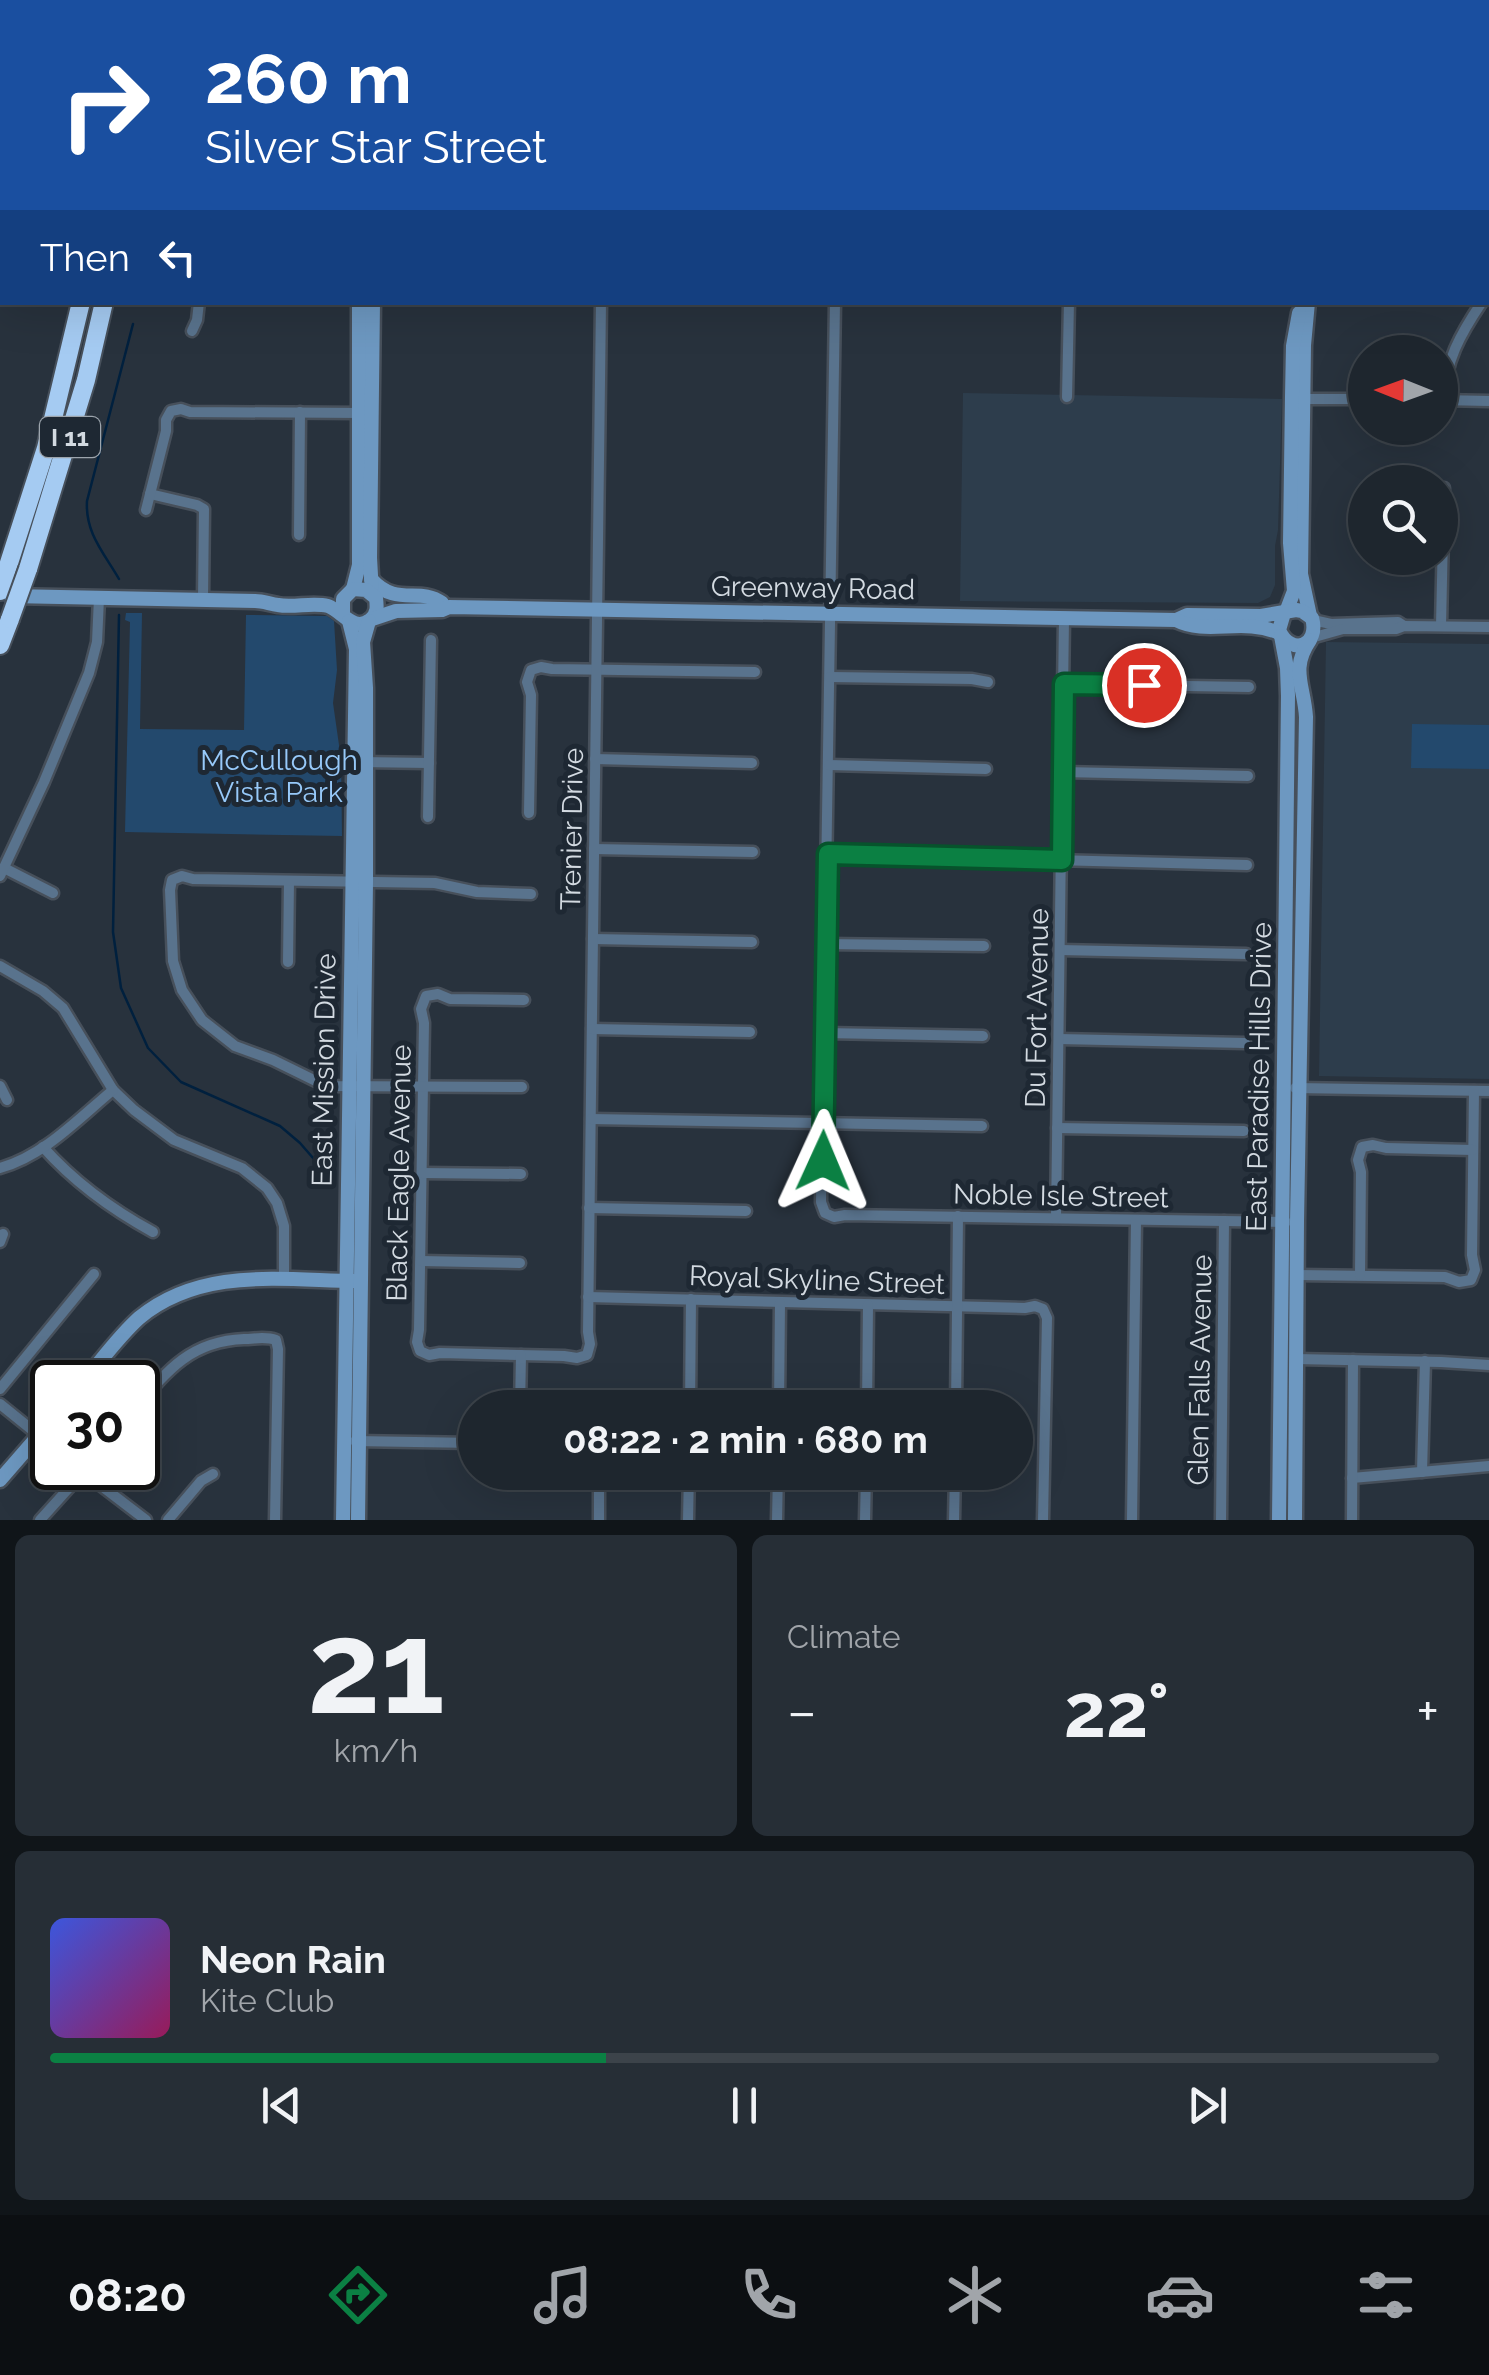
<!DOCTYPE html>
<meta charset="utf-8">
<style>
body{margin:0;font-family:Raleway,sans-serif;background:#262e36;color:#f1f3f6;height:100vh;display:flex;flex-direction:column;font-size:38px;white-space:nowrap}
*{box-sizing:border-box;margin:0}
p{font-size:32px;color:#a1a5aa}
.icon{flex:none;width:55px;height:55px;fill:none;stroke:currentColor;stroke-width:2;stroke-linecap:round;stroke-linejoin:round}
.map{position:relative;height:1520px;overflow:hidden}
.drawer{display:flex;flex-direction:column;gap:15px;padding:15px;background:#101519;flex:1}
.drawer>*{flex:none}
.guide{position:absolute;left:0px;top:0px;width:1490px;height:305px;box-shadow:0 10px 40px #0002,0 0 0 2px #3c434a;background:#1a4fa0;color:#fff;overflow:hidden}
.needle{width:65px;rotate:271deg}
.buttons{position:absolute;left:1348px;top:335px;display:grid;gap:20px}
.buttons a{display:grid;place-items:center;width:110px;height:110px;border-radius:50%;background:#1e262e;box-shadow:0 10px 40px #0002,0 0 0 2px #3c434a;font-size:50px}
.speed{position:absolute;left:30px;top:1360px;display:flex;gap:20px;font-size:50px;font-weight:700;text-align:center}
.speed>*{display:grid;place-content:center;width:130px;height:130px;border-radius:50%;background:#1e262e;box-shadow:0 10px 40px #0002,0 0 0 2px #3c434a;line-height:1}
.speed .limit{border:5px solid #111;border-radius:15px;background:#fff;color:#111}
.pin{position:absolute;display:grid;place-items:center;width:85px;height:85px;color:#fff;margin:-42px;border:5px solid #fff;border-radius:50%;box-shadow:0 2px 10px #0007}
.me{position:absolute;width:110px;margin:-55px;rotate:1deg;stroke-linejoin:round;filter:drop-shadow(0 0 8px #0008)}
.turn{display:flex;align-items:center;gap:35px;height:210px;padding:0 40px;font-size:45px}
.turn .icon{width:130px;height:130px;stroke-width:2.5}
.turn b{display:block;font-size:70px;line-height:85px}
.then{display:flex;align-items:center;height:95px;padding:0 40px;background:#0003;gap:20px;font-size:38px}
.big{font-size:75px;font-weight:700;line-height:1.1}
.drawer .tile{flex:1;display:flex;flex-direction:column;justify-content:center;gap:15px;min-width:0;padding:0 35px;border-radius:15px;background:#262e36}
.drawer .dial{align-items:center;gap:0}
.dial b{font-size:130px;line-height:1}
.song{display:flex;align-items:center;gap:30px}
.cover{width:120px;height:120px;border-radius:15px;background:linear-gradient(135deg,hsl(230 70% 55%),hsl(330 70% 35%))}
.played{height:10px;border-radius:5px;background:linear-gradient(90deg,#0b8043 40%,#3c434a 40%)}
.keys{display:flex;justify-content:space-around;direction:ltr}
.heat{display:flex;justify-content:space-between;align-items:center;font-size:55px;direction:ltr}
.drawer .tiles{flex:1;display:grid;gap:15px;grid-template-columns:1fr 1fr}
.tile:last-child{grid-column:span 2}
.trip{position:absolute;left:458px;top:1390px;width:575px;height:100px;border-radius:50px;background:#1e262e;box-shadow:0 10px 40px #0002,0 0 0 2px #3c434a;font-weight:700;line-height:100px;text-align:center}
.dock{display:flex;height:160px;justify-content:space-around;align-items:center;background:#0c0f12;color:#a1a5aa}
.dock .icon{width:70px;height:70px}
.dock .current{color:#0b8043}
.dock b{font-size:45px;color:#f1f3f6}
.map>svg:first-child{display:block}
</style>
<div class="map">
<svg width="1489" height="1520" viewBox="0 0 1489 1520">
<rect width="100%" height="100%" fill="#28323d"/>
<g fill="#2d3d4c">
<polygon points="963,393 1282,399 1278,530 1275,546 1275,585 1270,597 1258,603 960,601"/>
<polygon points="1326,642 1489,644 1489,1079 1319,1076"/>
</g>
<g fill="#23496d">
<polygon points="126,613 142,613 140,729 244,730 246,615 327,616 334,621 337,670 333,703 341,759 342,836 125,832 130,622 125,620"/>
<polygon points="1412,724 1489,725 1489,769 1411,768"/>
</g>
<g fill="none" stroke-linecap="round" stroke-linejoin="round">
<g stroke="#00203e" stroke-width="2.5">
<polyline points="177,2 177,0"/>
<path d="M119,579C104,553 85,533 87,501L133,324"/>
<polyline points="119,615 113,932 121,988 148,1048 181,1082 280,1126 300,1143 333,1181"/>
</g>
<defs>
<g id="street">
<polyline points="840,0 840,2"/>
<polyline points="36,2 36,0"/>
<polyline points="235,2 235,0"/>
<polyline points="606,2 606,0"/>
<polyline points="1073,2 1073,0"/>
<polyline points="0,223 2,223"/>
<polyline points="0,266 2,254"/>
<polyline points="1488,294 1489,292"/>
<polyline points="835,302 821,1202 825,1213 834,1217 845,1215 1286,1222"/>
<polyline points="192,331 197,320 199,302"/>
<polyline points="1067,397 1069,302"/>
<polyline points="1298,399 1365,399"/>
<polyline points="1441,400 1489,401"/>
<path d="M1444,400C1444,363 1461,333 1482,302"/>
<polyline points="150,494 197,505 204,509 203,599"/>
<polyline points="146,510 166,431 166,420 171,411 181,409 190,412 362,413"/>
<polyline points="299,535 300,412"/>
<polyline points="1313,620 1331,624 1398,622 1404,626"/>
<polyline points="1441,626 1444,488"/>
<polyline points="1311,638 1343,629 1396,629 1404,626 1489,627"/>
<polyline points="830,677 972,679 988,682"/>
<polyline points="1063,684 1249,687"/>
<polyline points="595,759 752,763"/>
<polyline points="360,762 429,763"/>
<polyline points="829,765 986,769"/>
<polyline points="1063,772 1248,776"/>
<polyline points="529,813 531,695 527,682 531,670 541,667 552,669 755,672"/>
<polyline points="428,817 431,640"/>
<polyline points="594,849 753,852"/>
<polyline points="828,854 1247,865"/>
<polyline points="4,868 53,893"/>
<polyline points="0,876 44,782 89,673 97,642 99,598"/>
<polyline points="593,939 752,942"/>
<polyline points="826,944 984,946"/>
<polyline points="1060,950 1246,954"/>
<polyline points="288,962 289,881"/>
<polyline points="0,966 43,991 63,1008 113,1090 134,1110 174,1140 242,1168 267,1188 277,1203 284,1226 284,1280"/>
<polyline points="524,1000 450,999 438,994 426,996 421,1009 424,1023 419,1330 417,1342 420,1351 429,1355 440,1353 564,1356 577,1358 587,1355 590,1344 588,1332 601,302"/>
<polyline points="592,1029 750,1032"/>
<polyline points="825,1033 983,1036"/>
<polyline points="1059,1039 1245,1043"/>
<polyline points="0,1086 7,1100"/>
<polyline points="522,1087 326,1086 273,1060 235,1046 202,1020 182,990 173,961 170,890 172,880 182,876 193,879 435,883 477,892 531,894"/>
<polyline points="1295,1088 1489,1091"/>
<polyline points="591,1119 982,1126"/>
<polyline points="1057,1128 1244,1131"/>
<path d="M43,1147C75,1183 111,1209 153,1232"/>
<path d="M0,1168C44,1156 79,1118 113,1090"/>
<polyline points="422,1173 521,1174"/>
<polyline points="589,1208 746,1211"/>
<polyline points="1056,1218 1064,618"/>
<polyline points="0,1242 3,1234"/>
<polyline points="421,1261 520,1263"/>
<polyline points="1297,1275 1445,1277 1459,1282 1471,1280 1475,1270 1472,1255 1474,1091"/>
<polyline points="1360,1275 1361,1172 1358,1160 1362,1147 1373,1145 1386,1148 1473,1150"/>
<polyline points="588,1297 1025,1308 1035,1306 1043,1309 1047,1318 1043,1520"/>
<polyline points="1296,1359 1441,1362 1489,1365"/>
<polyline points="0,1389 94,1274"/>
<polyline points="0,1404 52,1446"/>
<path d="M138,1406C168,1369 192,1341 244,1339C255,1339 265,1336 276,1340L278,1349L275,1520"/>
<polyline points="520,1408 521,1355"/>
<polyline points="690,1408 691,1299"/>
<polyline points="779,1408 780,1303"/>
<polyline points="867,1408 868,1305"/>
<polyline points="956,1408 958,1216"/>
<polyline points="355,1441 475,1443"/>
<polyline points="78,1468 146,1520"/>
<polyline points="1422,1472 1425,1361"/>
<polyline points="1352,1478 1489,1466"/>
<polyline points="40,1520 86,1469"/>
<polyline points="168,1520 201,1481 213,1474"/>
<polyline points="599,1520 599,1472"/>
<polyline points="688,1520 689,1472"/>
<polyline points="777,1520 778,1472"/>
<polyline points="865,1520 866,1472"/>
<polyline points="954,1520 955,1472"/>
<polyline points="1132,1520 1136,1220"/>
<polyline points="1221,1520 1224,1221"/>
<polyline points="1352,1520 1353,1360"/>
</g>
<g id="secondary">
<polyline points="1314,0 1314,2"/>
<polyline points="363,2 363,0"/>
<polyline points="378,2 378,0"/>
<polyline points="1308,302 1304,345 1301,574 1310,616"/>
<path d="M371,579C397,608 419,586 442,603"/>
<polyline points="353,589 359,565 359,302"/>
<polyline points="372,593 370,558 373,302"/>
<path d="M11,596L255,601C263,601 270,604 278,605C294,608 312,602 328,606C342,611 354,633 370,620C378,614 377,606 376,598L366,590L353,589L343,599V615"/>
<polyline points="1286,612 1294,591 1290,543 1292,396 1293,346 1299,313"/>
<path d="M372,619L396,611L442,610L449,607L1176,620L1187,615L1261,616L1296,610L1302,611L1312,618C1320,646 1291,657 1279,630L1284,613"/>
<path d="M1176,620C1207,636 1243,617 1279,633"/>
<path d="M83,1382C101,1361 118,1337 139,1318C201,1267 280,1280 355,1281"/>
<polyline points="0,1480 52,1420"/>
<polyline points="343,1520 356,649 349,621"/>
<polyline points="358,1520 366,882 366,688 363,642 369,621"/>
<polyline points="1279,1520 1288,696 1287,668 1281,636"/>
<path d="M1295,1520L1297,1222L1306,717C1304,685 1290,669 1310,640"/>
</g>
<g id="highway">
<polyline points="124,2 124,0"/>
<polyline points="144,2 144,0"/>
<polyline points="28,569 86,380 104,302"/>
<polyline points="0,591 46,448 81,302"/>
<polyline points="0,645 10,619"/>
</g>
</defs>
<use href="#street" stroke="#47505b" stroke-width="15"/>
<use href="#secondary" stroke="#47505b" stroke-width="19"/>
<use href="#highway" stroke="#47505b" stroke-width="22"/>
<use href="#street" stroke="#59738d" stroke-width="10"/>
<use href="#secondary" stroke="#6d98c1" stroke-width="14"/>
<use href="#highway" stroke="#a5cbf2" stroke-width="18"/>
<defs>
<polyline id="highway-bridge" points="10,619 28,569"/>
</defs>
<use href="#highway-bridge" stroke="#47505b" stroke-width="22" stroke-linecap="butt"/>
<use href="#highway-bridge" stroke="#a5cbf2" stroke-width="18"/>
</g>
<g fill="none" stroke-linecap="round" stroke-linejoin="round">
<defs>
<polyline id="route" points="823,1161 828,854 1062,860 1064,684 1144,685"/>
</defs>
<use href="#route" stroke="#07532c" stroke-width="25"/>
<use href="#route" stroke="#0b8043" stroke-width="18"/>
</g>
<g text-anchor="middle" dominant-baseline="central" stroke-width="10" stroke-linejoin="round" paint-order="stroke">
<rect fill="#1e2833" stroke="#9da5ad" stroke-width="2.5" x="40" y="417" width="60" height="40" rx="8"/>
<g font-size="25" font-weight="bold" fill="#d3dae1">
<text x="70" y="437">I 11</text>
</g>
<g font-size="28" fill="#d3dae1" stroke="#1e2833">
<text transform="translate(813 588) rotate(1)">Greenway Road</text>
<text transform="translate(572 829) rotate(-89)">Trenier Drive</text>
<text transform="translate(1037 1008) rotate(-89)">Du Fort Avenue</text>
<text transform="translate(324 1070) rotate(-89)">East Mission Drive</text>
<text transform="translate(1259 1077) rotate(-89)">East Paradise Hills Drive</text>
<text transform="translate(399 1173) rotate(-89)">Black Eagle Avenue</text>
<text transform="translate(1061 1196) rotate(1)">Noble Isle Street</text>
<text transform="translate(817 1280) rotate(2)">Royal Skyline Street</text>
<text transform="translate(1200 1370) rotate(-89)">Glen Falls Avenue</text>
</g>
<g font-size="28" fill="#97c9f9" stroke="#1e2833">
<text x="279" y="760">McCullough<tspan x="279" dy="32">Vista Park</tspan></text>
</g>
</g>
</svg>
<div class="buttons">
<a><svg class="needle" viewBox="-14 -14 28 28"><path d="M0-13l5 13h-10z" fill="#e53935"/><path d="M0 13l5-13h-10z" fill="#a1a5aa"/></svg></a>
<a><svg class="icon" aria-label="search" viewBox="0 0 24 24"><circle cx="10" cy="10" r="6"/><path d="M15 15l6 6"/></svg></a>
</div>
<div class="speed"><div class="limit">30</div></div>
<div class="pin" style="left:1144px;top:685px;background:#d93025"><svg class="icon" aria-label="arrive" viewBox="0 0 24 24"><path d="M6 21V4h12l-3 4 3 4H6"/></svg></div>
<svg class="me" style="left:823px;top:1161px" viewBox="-20 -20 40 40"><path d="M0-17L14 15 0 8-14 15z" fill="#0b8043" stroke="#fff" stroke-width="4"/></svg>
<div class="trip">08:22 · 2 min · 680 m</div>
<div class="guide">
<div class="turn"><svg class="icon" aria-label="right" viewBox="0 0 24 24"><path d="M7 20v-9h11M14 6l5 5-5 5"/></svg><div><b>260 m</b>Silver Star Street</div></div>
<div class="then">Then<svg class="icon" aria-label="left" viewBox="0 0 24 24"><path d="M17 20v-9H6M10 6l-5 5 5 5"/></svg></div>
</div>
</div>
<section class="drawer">
<div class="tiles">
<div class="tile dial"><b>21</b><p>km/h</p></div>
<div class="tile"><p>Climate</p>
<div class="heat"><a>−</a><b class="big">22°</b><a>+</a></div>
</div>
<div class="tile">
<div class="song"><i class="cover"></i><div><b>Neon Rain</b><p>Kite Club</p></div></div>
<div class="played"></div>
<div class="keys"><svg class="icon" aria-label="previous" viewBox="0 0 24 24"><path d="M18 5L8 12l10 7zM5 5v14"/></svg><svg class="icon" aria-label="pause" viewBox="0 0 24 24"><path d="M8 5v14M16 5v14"/></svg><svg class="icon" aria-label="next" viewBox="0 0 24 24"><path d="M6 5l10 7-10 7zM19 5v14"/></svg></div>
</div>
</div>
</section>
<nav class="dock">
<b>08:20</b>
<svg class="icon current" aria-label="directions" viewBox="0 0 24 24"><path d="M12 3l9 9-9 9-9-9zM9 14v-3h6M13 9l2 2-2 2"/></svg>
<svg class="icon" aria-label="music" viewBox="0 0 24 24"><path d="M9 18V5l10-2v13"/><circle cx="6" cy="18" r="3"/><circle cx="16" cy="16" r="3"/></svg>
<svg class="icon" aria-label="phone" viewBox="0 0 24 24"><path d="M5 4h4l2 5-3 2q2 4 5 5l2-3 5 2v4C11 20 4 13 5 4z"/></svg>
<svg class="icon" aria-label="climate" viewBox="0 0 24 24"><path d="M12 3v18M4 7l16 10M4 17L20 7"/></svg>
<svg class="icon" aria-label="car" viewBox="0 0 24 24"><path d="M5 17H2v-5l4-1 3-4h7l3 4 3 1v5h-3M9 17h6M6 11h13"/><circle cx="7" cy="17" r="2"/><circle cx="17" cy="17" r="2"/></svg>
<svg class="icon" aria-label="filters" viewBox="0 0 24 24"><path d="M4 7h16M4 17h16"/><circle cx="9" cy="7" r="2"/><circle cx="15" cy="17" r="2"/></svg>
</nav>
